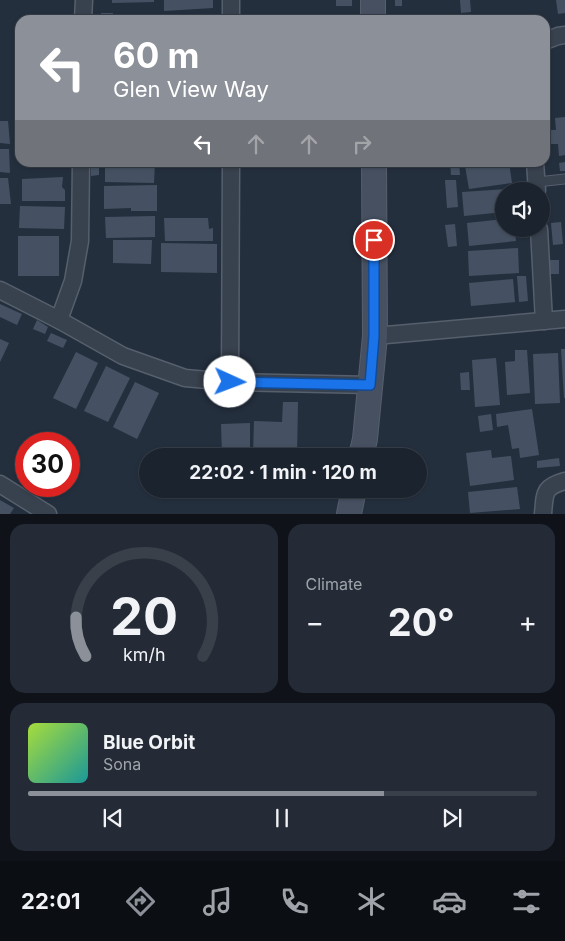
<!DOCTYPE html>
<meta charset="utf-8">
<style>
body{margin:0;font-family:Inter,sans-serif;background:#242b36;color:#f1f3f6;height:100vh;display:flex;flex-direction:column;font-size:19px;white-space:nowrap}
*{box-sizing:border-box;margin:0}
p{font-size:16px;color:#a0a4aa}
.icon{flex:none;width:28px;height:28px;fill:none;stroke:currentColor;stroke-width:2;stroke-linecap:round;stroke-linejoin:round}
.map{position:relative;height:514px;overflow:hidden}
.sheet{display:flex;flex-direction:column;gap:10px;padding:10px;background:#0f1319;flex:1}
.sheet>*{flex:none}
.hud{position:absolute;left:15px;top:15px;width:535px;height:152px;border-radius:15px;box-shadow:0 1px 4px #0004,0 0 0 1px #39404a;background:#8c9099;color:#fff;overflow:hidden}
.tools{position:absolute;left:495px;top:182px;display:grid;gap:10px}
.tools a{display:grid;place-items:center;width:55px;height:55px;border-radius:50%;background:#1b232e;box-shadow:0 1px 4px #0004,0 0 0 1px #39404a;font-size:25px}
.speed{position:absolute;left:15px;top:432px;display:flex;gap:10px;font-size:25px;font-weight:700;text-align:center}
.speed>*{display:grid;place-content:center;width:65px;height:65px;border-radius:50%;background:#1b232e;box-shadow:0 1px 4px #0004,0 0 0 1px #39404a;line-height:1}
.speed .limit{border:8px solid #d22;background:#fff;color:#111}
.pin{position:absolute;display:grid;place-items:center;width:42px;height:42px;color:#fff;margin:-21px;border:2px solid #fff;border-radius:50%;box-shadow:0 1px 5px #0007}
.me{position:absolute;width:55px;margin:-28px;rotate:92deg;stroke-linejoin:round;filter:drop-shadow(0 0 4px #0008)}
.turn{display:flex;align-items:center;gap:18px;height:105px;padding:0 15px;font-size:22px}
.turn .icon{width:65px;height:65px;stroke-width:2.5}
.turn b{display:block;font-size:35px;line-height:42px}
.lanes{display:flex;align-items:center;height:48px;padding:0 15px;background:#0003;justify-content:center;gap:25px;direction:ltr}
.lanes .off{opacity:.35}
.big{font-size:38px;font-weight:700;line-height:1.1}
.sheet .tile{flex:1;display:flex;flex-direction:column;justify-content:center;gap:8px;min-width:0;padding:0 18px;border-radius:15px;background:#242b36}
.sheet .dial{align-items:center;gap:0}
.dial svg{height:130px;overflow:visible;fill:none;stroke:#39404a;stroke-width:7;stroke-linecap:round;text-anchor:middle}
.dial text{fill:#f1f3f6;stroke:none}
.song{display:flex;align-items:center;gap:15px}
.cover{width:60px;height:60px;border-radius:8px;background:linear-gradient(135deg,hsl(80 70% 55%),hsl(180 70% 35%))}
.played{height:5px;border-radius:2px;background:linear-gradient(90deg,#8c9099 70%,#39404a 70%)}
.keys{display:flex;justify-content:space-around;direction:ltr}
.heat{display:flex;justify-content:space-between;align-items:center;font-size:28px;direction:ltr}
.sheet .tiles{flex:1;display:grid;gap:10px;grid-template-columns:1fr 1fr}
.tile:last-child{grid-column:span 2}
.trip{position:absolute;left:139px;top:448px;width:288px;height:50px;border-radius:25px;background:#1b232e;box-shadow:0 1px 4px #0004,0 0 0 1px #39404a;font-weight:700;line-height:50px;text-align:center}
.dock{display:flex;height:80px;justify-content:space-around;align-items:center;background:#0b0e12;color:#a0a4aa}
.dock .icon{width:35px;height:35px}
.dock .current{color:#8c9099}
.dock b{font-size:22px;color:#f1f3f6}
.map>svg:first-child{display:block}
</style>
<div class="map">
<svg width="565" height="514" viewBox="0 0 565 514">
<rect width="100%" height="100%" fill="#242f3e"/>
<g fill="#455162">
<polygon points="112,0 154,0 154,2 112,3"/>
<polygon points="164,0 213,0 213,8 164,11"/>
<rect x="336" y="0" width="16" height="6"/>
<rect x="395" y="0" width="7" height="6"/>
<polygon points="460,0 470,0 471,12 461,13"/>
<polygon points="556,0 565,0 565,13 558,14"/>
<rect x="101" y="13" width="12" height="7"/>
<polygon points="218,15 226,16 225,20 217,20"/>
<polygon points="565,117 565,155 559,156 558,144 551,144 550,130 556,130 555,118"/>
<polygon points="0,121 8,121 10,144 0,143"/>
<polygon points="0,149 9,149 10,173 0,172"/>
<polygon points="105,162 155,162 154,183 105,182"/>
<polygon points="450,162 459,162 460,175 451,175"/>
<polygon points="461,162 509,162 512,183 469,189 465,166 462,166"/>
<polygon points="565,162 565,171 560,171 559,163"/>
<polygon points="99,165 99,175 91,176 91,166"/>
<polygon points="63,177 62,187 65,190 65,201 22,201 22,179"/>
<polygon points="0,178 8,178 11,204 0,204"/>
<polygon points="445,180 456,180 458,207 447,208"/>
<polygon points="157,185 157,211 131,211 131,208 104,209 104,186"/>
<polygon points="507,189 507,191 504,191 504,212 464,216 462,192"/>
<polygon points="20,206 65,207 64,229 19,228"/>
<polygon points="155,216 155,237 106,238 105,217"/>
<polygon points="164,218 208,218 209,229 213,228 213,241 165,241"/>
<polygon points="504,219 504,229 515,229 516,241 469,246 467,223"/>
<polygon points="561,222 563,244 553,245 551,223"/>
<polygon points="455,224 457,246 448,247 445,225"/>
<rect x="18" y="236" width="41" height="40"/>
<polygon points="113,240 152,240 151,264 113,263"/>
<polygon points="161,243 217,244 217,273 161,272"/>
<polygon points="518,248 519,273 469,276 468,251"/>
<polygon points="549,260 559,260 559,274 550,274"/>
<polygon points="517,276 526,276 528,301 519,302"/>
<polygon points="513,279 515,302 471,306 469,283"/>
<polygon points="0,304 22,314 17,325 0,317"/>
<polygon points="37,320 48,327 45,334 33,329"/>
<polygon points="51,333 67,340 63,348 47,341"/>
<polygon points="0,339 9,343 0,362"/>
<polygon points="561,349 565,349 565,398 564,398"/>
<polygon points="515,350 527,350 530,393 507,395 505,362 515,361"/>
<polygon points="76,352 98,363 76,409 53,398"/>
<polygon points="558,353 560,403 535,404 533,354"/>
<polygon points="496,358 500,405 475,407 472,360"/>
<polygon points="106,366 130,378 108,422 84,411"/>
<polygon points="469,372 470,390 461,390 460,373"/>
<polygon points="135,382 159,393 137,439 113,427"/>
<polygon points="283,402 298,402 297,456 253,456 254,421 282,422"/>
<polygon points="532,409 539,455 520,458 519,448 512,449 508,425 497,427 496,414"/>
<polygon points="491,414 493,430 480,432 478,416"/>
<polygon points="250,423 250,456 222,456 221,424"/>
<polygon points="491,450 492,458 511,456 514,480 470,486 466,453"/>
<polygon points="559,458 560,466 537,468 537,461"/>
<polygon points="517,487 520,509 470,513 468,492"/>
<polygon points="0,500 14,508 10,514 0,514"/>
</g>
<g fill="none" stroke-linecap="round" stroke-linejoin="round">
<defs>
<polyline id="lane" points="537,182 565,179"/>
<g id="street">
<polyline points="83,20 84,0"/>
<polyline points="231,20 231,0"/>
<polyline points="545,41 558,36 565,35"/>
<polyline points="535,162 537,191"/>
<polyline points="539,229 544,321"/>
<polyline points="0,290 59,320 123,356 185,378 230,382 371,385"/>
<polyline points="59,320 73,281 80,241 81,162"/>
<polyline points="375,336 565,319"/>
<polyline points="230,382 231,162"/>
<polyline points="0,484 48,514"/>
<path d="M543,514C545,493 543,487 565,481"/>
</g>
<g id="secondary">
<polyline points="373,0 373,20"/>
<polyline points="361,456 365,439 375,336 374,162"/>
<polyline points="349,514 354,489"/>
</g>
</defs>
<use href="#lane" stroke="#565f6c" stroke-width="11"/>
<use href="#street" stroke="#565f6c" stroke-width="19"/>
<use href="#secondary" stroke="#565f6c" stroke-width="26"/>
<use href="#lane" stroke="#38414e" stroke-width="9"/>
<use href="#street" stroke="#38414e" stroke-width="16"/>
<use href="#secondary" stroke="#465061" stroke-width="24"/>
</g>
<g fill="none" stroke-linecap="round" stroke-linejoin="round">
<defs>
<polyline id="route" points="230,382 370,385 374,336 374,240"/>
</defs>
<use href="#route" stroke="#114b97" stroke-width="12"/>
<use href="#route" stroke="#1a73e8" stroke-width="9"/>
</g>
</svg>
<div class="tools">
<a><svg class="icon" aria-label="sound" viewBox="0 0 24 24"><path d="M4 9h4l5-4v14l-5-4H4zM17 9q2 3 0 6"/></svg></a>
</div>
<div class="speed"><div class="limit">30</div></div>
<div class="pin" style="left:374px;top:240px;background:#d93025"><svg class="icon" aria-label="arrive" viewBox="0 0 24 24"><path d="M6 21V4h12l-3 4 3 4H6"/></svg></div>
<svg class="me" style="left:230px;top:382px" viewBox="-20 -20 40 40"><circle r="19" fill="#fff"/><path d="M0-13L10 11 0 6-10 11z" fill="#1a73e8"/></svg>
<div class="trip">22:02 · 1 min · 120 m</div>
<div class="hud">
<div class="turn"><svg class="icon" aria-label="left" viewBox="0 0 24 24"><path d="M17 20v-9H6M10 6l-5 5 5 5"/></svg><div><b>60 m</b>Glen View Way</div></div>
<div class="lanes"><svg class="icon" aria-label="left" viewBox="0 0 24 24"><path d="M17 20v-9H6M10 6l-5 5 5 5"/></svg><svg class="icon off" aria-label="ahead" viewBox="0 0 24 24"><path d="M12 20V5M6 11l6-6 6 6"/></svg><svg class="icon off" aria-label="ahead" viewBox="0 0 24 24"><path d="M12 20V5M6 11l6-6 6 6"/></svg><svg class="icon off" aria-label="right" viewBox="0 0 24 24"><path d="M7 20v-9h11M14 6l5 5-5 5"/></svg></div>
</div>
</div>
<section class="sheet">
<div class="tiles">
<div class="tile dial"><svg viewBox="0 0 100 80">
<path d="M14 69A42 42 0 1 1 86 69"/>
<path d="M14 69A42 42 0 0 1 8 45" stroke="#8c9099"/>
<text x="50" y="56" font-size="32" font-weight="700">20</text>
<text x="50" y="72" font-size="11">km/h</text>
</svg></div>
<div class="tile"><p>Climate</p>
<div class="heat"><a>−</a><b class="big">20°</b><a>+</a></div>
</div>
<div class="tile">
<div class="song"><i class="cover"></i><div><b>Blue Orbit</b><p>Sona</p></div></div>
<div class="played"></div>
<div class="keys"><svg class="icon" aria-label="previous" viewBox="0 0 24 24"><path d="M18 5L8 12l10 7zM5 5v14"/></svg><svg class="icon" aria-label="pause" viewBox="0 0 24 24"><path d="M8 5v14M16 5v14"/></svg><svg class="icon" aria-label="next" viewBox="0 0 24 24"><path d="M6 5l10 7-10 7zM19 5v14"/></svg></div>
</div>
</div>
</section>
<nav class="dock">
<b>22:01</b>
<svg class="icon current" aria-label="directions" viewBox="0 0 24 24"><path d="M12 3l9 9-9 9-9-9zM9 14v-3h6M13 9l2 2-2 2"/></svg>
<svg class="icon" aria-label="music" viewBox="0 0 24 24"><path d="M9 18V5l10-2v13"/><circle cx="6" cy="18" r="3"/><circle cx="16" cy="16" r="3"/></svg>
<svg class="icon" aria-label="phone" viewBox="0 0 24 24"><path d="M5 4h4l2 5-3 2q2 4 5 5l2-3 5 2v4C11 20 4 13 5 4z"/></svg>
<svg class="icon" aria-label="climate" viewBox="0 0 24 24"><path d="M12 3v18M4 7l16 10M4 17L20 7"/></svg>
<svg class="icon" aria-label="car" viewBox="0 0 24 24"><path d="M5 17H2v-5l4-1 3-4h7l3 4 3 1v5h-3M9 17h6M6 11h13"/><circle cx="7" cy="17" r="2"/><circle cx="17" cy="17" r="2"/></svg>
<svg class="icon" aria-label="filters" viewBox="0 0 24 24"><path d="M4 7h16M4 17h16"/><circle cx="9" cy="7" r="2"/><circle cx="15" cy="17" r="2"/></svg>
</nav>
